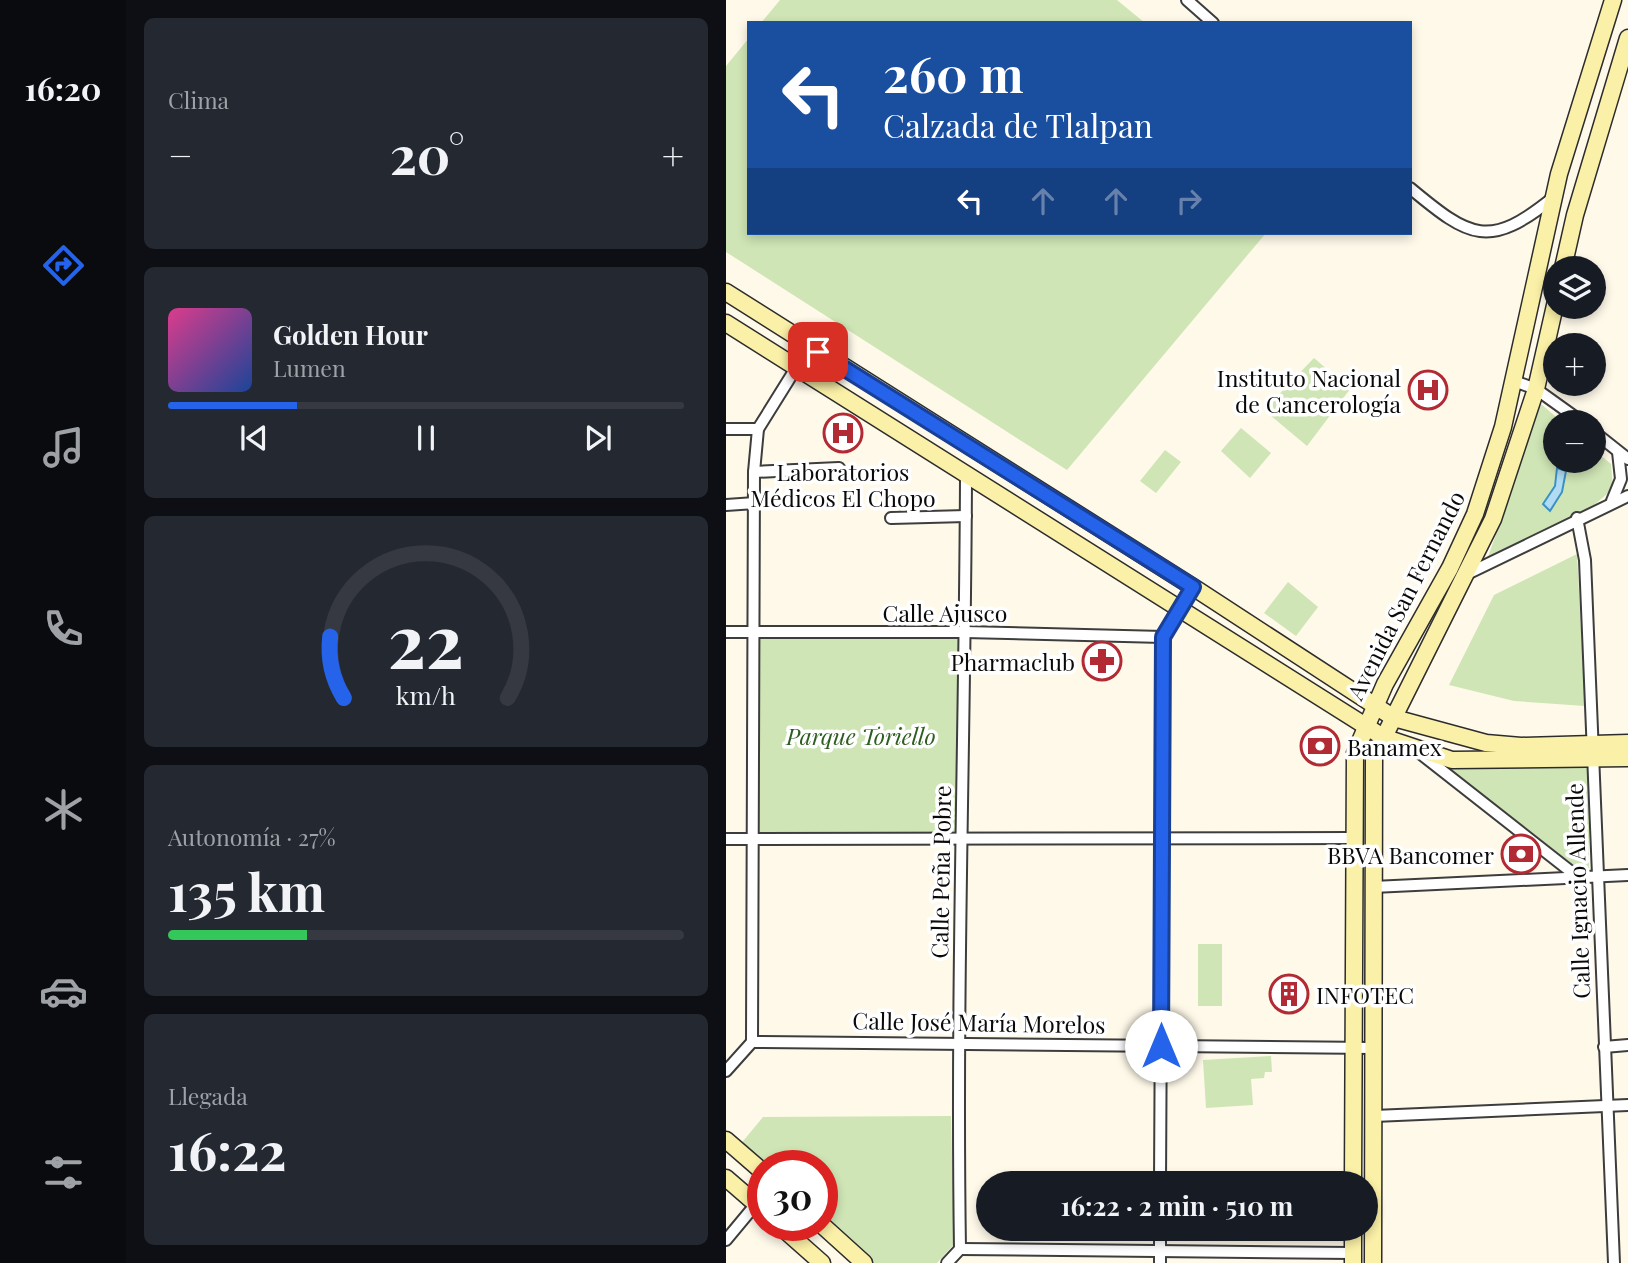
<!DOCTYPE html>
<html lang="es">
<meta charset="utf-8">
<style>
body{margin:0;font-family:"Playfair Display",serif;background:#242831;color:#f1f3f6;height:100vh;display:flex;flex-direction:column;font-size:26px;white-space:nowrap}
*{box-sizing:border-box;margin:0}
p{font-size:23px;color:#9ea1a6}
.icon{flex:none;width:38px;height:38px;fill:none;stroke:currentColor;stroke-width:2;stroke-linecap:round;stroke-linejoin:round}
.map{position:relative;flex:1;overflow:hidden}
.panel{display:flex;flex-direction:column;gap:18px;padding:18px;background:#0d0f14;width:600px}
.panel>*{flex:none}
.banner{position:absolute;left:21px;top:21px;width:665px;height:214px;border-radius:0px;box-shadow:0 4px 10px #0003;background:#1a4fa0;color:#fff;overflow:hidden}
.tools{position:absolute;left:817px;top:256px;display:grid;gap:14px}
.tools a{display:grid;place-items:center;width:63px;height:63px;border-radius:50%;background:#171b24;box-shadow:0 4px 10px #0003;font-size:35px}
.speed{position:absolute;left:21px;top:1150px;display:flex;gap:14px;font-size:35px;font-weight:700;text-align:center}
.speed>*{display:grid;place-content:center;width:91px;height:91px;border-radius:50%;background:#171b24;box-shadow:0 4px 10px #0003;line-height:1}
.speed .limit{border:10px solid #d22;background:#fff;color:#111}
.pin{position:absolute;display:grid;place-items:center;width:60px;height:60px;color:#fff;margin:-30px;border-radius:14px;box-shadow:0 4px 10px #0006}
.me{position:absolute;width:77px;margin:-38px;rotate:0deg;stroke-linejoin:round;filter:drop-shadow(0 0 5px #0008)}
.turn{display:flex;align-items:center;gap:24px;height:147px;padding:0 21px;font-size:32px}
.turn .icon{width:91px;height:91px;stroke-width:2.5}
.turn b{display:block;font-size:49px;line-height:60px}
.lanes{display:flex;align-items:center;height:66px;padding:0 21px;background:#0003;justify-content:center;gap:35px;direction:ltr}
.lanes .off{opacity:.35}
.big{font-size:52px;font-weight:700;line-height:1.1}
.panel .widget{flex:1;display:flex;flex-direction:column;justify-content:center;gap:10px;min-width:0;padding:0 24px;border-radius:10px;background:#242831}
.panel .dial{align-items:center;gap:0}
.dial svg{height:182px;overflow:visible;fill:none;stroke:#363941;stroke-width:7;stroke-linecap:round;text-anchor:middle}
.dial text{fill:#f1f3f6;stroke:none}
.song{display:flex;align-items:center;gap:21px}
.cover{width:84px;height:84px;border-radius:10px;background:linear-gradient(135deg,hsl(330 70% 55%),hsl(220 70% 35%))}
.played{height:7px;border-radius:4px;background:linear-gradient(90deg,#2563eb 25%,#363941 25%)}
.keys{display:flex;justify-content:space-around;direction:ltr}
.heat{display:flex;justify-content:space-between;align-items:center;font-size:38px;direction:ltr}
.charge{height:10px;border-radius:5px;background:linear-gradient(90deg,#34c759 27%,#363941 0)}
.trip{position:absolute;left:250px;top:1171px;width:402px;height:70px;border-radius:35px;background:#171b24;box-shadow:0 4px 10px #0003;font-weight:700;line-height:70px;text-align:center}
main{display:flex;flex:1;min-height:0}
.menu{display:flex;flex-direction:column;width:126px;justify-content:space-around;align-items:center;background:#090b0e;color:#9ea1a6}
.menu .icon{width:49px;height:49px}
.menu .selected{color:#2563eb}
.menu b{font-size:32px;color:#f1f3f6}
.map>svg:first-child{display:block}
</style>
<main>
<nav class="menu">
<b>16:20</b>
<svg class="icon selected" aria-label="directions" viewBox="0 0 24 24"><path d="M12 3l9 9-9 9-9-9zM9 14v-3h6M13 9l2 2-2 2"/></svg>
<svg class="icon" aria-label="music" viewBox="0 0 24 24"><path d="M9 18V5l10-2v13"/><circle cx="6" cy="18" r="3"/><circle cx="16" cy="16" r="3"/></svg>
<svg class="icon" aria-label="phone" viewBox="0 0 24 24"><path d="M5 4h4l2 5-3 2q2 4 5 5l2-3 5 2v4C11 20 4 13 5 4z"/></svg>
<svg class="icon" aria-label="climate" viewBox="0 0 24 24"><path d="M12 3v18M4 7l16 10M4 17L20 7"/></svg>
<svg class="icon" aria-label="car" viewBox="0 0 24 24"><path d="M5 17H2v-5l4-1 3-4h7l3 4 3 1v5h-3M9 17h6M6 11h13"/><circle cx="7" cy="17" r="2"/><circle cx="17" cy="17" r="2"/></svg>
<svg class="icon" aria-label="filters" viewBox="0 0 24 24"><path d="M4 7h16M4 17h16"/><circle cx="9" cy="7" r="2"/><circle cx="15" cy="17" r="2"/></svg>
</nav>
<section class="panel">
<div class="widget"><p>Clima</p>
<div class="heat"><a>−</a><b class="big">20°</b><a>+</a></div>
</div>
<div class="widget">
<div class="song"><i class="cover"></i><div><b>Golden Hour</b><p>Lumen</p></div></div>
<div class="played"></div>
<div class="keys"><svg class="icon" aria-label="previous" viewBox="0 0 24 24"><path d="M18 5L8 12l10 7zM5 5v14"/></svg><svg class="icon" aria-label="pause" viewBox="0 0 24 24"><path d="M8 5v14M16 5v14"/></svg><svg class="icon" aria-label="next" viewBox="0 0 24 24"><path d="M6 5l10 7-10 7zM19 5v14"/></svg></div>
</div>
<div class="widget dial"><svg viewBox="0 0 100 80">
<path d="M14 69A42 42 0 1 1 86 69"/>
<path d="M14 69A42 42 0 0 1 8 42" stroke="#2563eb"/>
<text x="50" y="56" font-size="32" font-weight="700">22</text>
<text x="50" y="72" font-size="11">km/h</text>
</svg></div>
<div class="widget"><p>Autonomía · 27%</p><b class="big">135 km</b><div class="charge"></div></div>
<div class="widget"><p>Llegada</p><b class="big">16:22</b></div>
</section>
<div class="map">
<svg width="902" height="1263" viewBox="0 0 902 1263">
<rect width="100%" height="100%" fill="#fef9e9"/>
<g fill="#cfe5b5">
<polygon points="54,0 391,0 419,23 35,23"/>
<polygon points="23,38 23,233 540,233 341,470 0,252 0,66"/>
<polygon points="588,358 624,389 581,446 538,410"/>
<polygon points="815,404 836,422 830,422 830,460 868,460 868,450 885,464 887,489 868,505 761,560"/>
<polygon points="515,428 545,453 524,478 495,451"/>
<polygon points="439,450 455,462 430,493 414,481"/>
<polygon points="851,554 859,706 788,701 723,685 768,595"/>
<polygon points="562,582 592,607 570,636 538,613"/>
<polygon points="29,632 239,632 237,836 26,839"/>
<polygon points="863,763 863,870 854,870 719,765"/>
<rect x="472" y="944" width="24" height="62"/>
<polygon points="545,1056 546,1072 539,1072 538,1078 525,1079 527,1105 480,1108 477,1060"/>
<polygon points="225,1116 228,1244 211,1263 143,1263 96,1221 96,1166 37,1166 13,1146 37,1117"/>
</g>
<polygon fill="#b0dbf2" stroke="#3b91c5" stroke-width="2" points="831,468 840,471 836,492 824,511 817,504 829,486"/>
<g fill="none" stroke-linecap="round" stroke-linejoin="round">
<defs>
<g id="street">
<polyline points="461,0 487,23"/>
<path d="M684,188C744,238 763,250 828,197"/>
<polyline points="788,381 810,389 856,422"/>
<polyline points="0,429 32,429"/>
<polyline points="868,432 902,459"/>
<polyline points="28,472 113,468"/>
<polyline points="886,501 895,479 892,452"/>
<polyline points="0,505 29,503"/>
<polyline points="165,518 240,516"/>
<polyline points="851,518 859,560 888,1263"/>
<polyline points="739,575 902,496"/>
<polyline points="0,632 239,632 437,637"/>
<polyline points="695,754 853,878"/>
<polyline points="0,839 626,838"/>
<polyline points="647,887 902,875"/>
<polyline points="26,1042 647,1048"/>
<polyline points="878,1047 902,1045"/>
<polyline points="0,1071 26,1042 28,472 32,429 70,368"/>
<polyline points="648,1116 902,1105"/>
<polyline points="434,1183 437,637 467,587"/>
<polyline points="0,1240 30,1204"/>
<polyline points="234,1249 627,1253"/>
<path d="M221,1263L234,1249C230,991 239,734 240,477"/>
<polyline points="434,1263 434,1228"/>
</g>
<g id="secondary">
<polyline points="837,268 849,215 902,38"/>
<polyline points="0,292 467,587 668,718 760,743 795,746 902,743"/>
<polyline points="0,323 657,737 726,760 902,758"/>
<polyline points="0,1140 37,1172"/>
<polyline points="0,1178 37,1210"/>
<polyline points="627,1183 629,753 659,684 724,568 749,514 777,427 833,174 887,0"/>
<polyline points="53,1225 96,1263"/>
<polyline points="96,1225 138,1263"/>
<polyline points="627,1263 627,1228"/>
<polyline points="647,1263 648,757 767,519 810,389 830,301"/>
</g>
</defs>
<use href="#street" stroke="#3d3d3d" stroke-width="14"/>
<use href="#secondary" stroke="#2c2c2c" stroke-width="19"/>
<use href="#street" stroke="#fff" stroke-width="10"/>
<use href="#secondary" stroke="#fbf0a7" stroke-width="16"/>
</g>
<g fill="none" stroke-linecap="round" stroke-linejoin="round">
<defs>
<polyline id="route" points="92,352 467,587 437,637 435,1046"/>
</defs>
<use href="#route" stroke="#184099" stroke-width="18"/>
<use href="#route" stroke="#2563eb" stroke-width="12"/>
</g>
<defs>
<symbol id="hospital-ring" viewBox="-11 -11 22 22"><circle r="9.5" fill="#fff" stroke="#b22b34" stroke-width="1.5"/><path d="M-5-5h3v3.5h4V-5h3V5h-3V1.5h-4V5h-3Z" fill="#b22b34"/></symbol>
<symbol id="pharmacy-ring" viewBox="-11 -11 22 22"><circle r="9.5" fill="#fff" stroke="#b22b34" stroke-width="1.5"/><path d="M-2-6h4v4h4v4h-4v4h-4v-4h-4v-4h4Z" fill="#b22b34"/></symbol>
<symbol id="bank-ring" viewBox="-11 -11 22 22"><circle r="9.5" fill="#fff" stroke="#b22b34" stroke-width="1.5"/><path d="M-6-4H6V4H-6ZM0-2.3a2.3 2.3 0 1 0 0 4.6a2.3 2.3 0 1 0 0-4.6Z" fill="#b22b34"/></symbol>
<symbol id="building-ring" viewBox="-11 -11 22 22"><circle r="9.5" fill="#fff" stroke="#b22b34" stroke-width="1.5"/><path d="M-4-6H4V6H1V3H-1V6H-4ZM-2.5-4.3h1.7v1.8h-1.7ZM.8-4.3h1.7v1.8H.8ZM-2.5-1h1.7V.8h-1.7ZM.8-1h1.7V.8H.8Z" fill="#b22b34"/></symbol>
</defs>
<g fill-rule="evenodd">
<use href="#hospital-ring" x="680" y="368" width="44" height="44"/>
<use href="#hospital-ring" x="95" y="411" width="44" height="44"/>
<use href="#pharmacy-ring" x="354" y="639" width="44" height="44"/>
<use href="#bank-ring" x="572" y="724" width="44" height="44"/>
<use href="#bank-ring" x="773" y="832" width="44" height="44"/>
<use href="#building-ring" x="541" y="972" width="44" height="44"/>
</g>
<g text-anchor="middle" dominant-baseline="central" stroke-width="7" stroke-linejoin="round" paint-order="stroke">
<g font-size="23" fill="#0a0a0a" stroke="#fff" text-anchor="end">
<text x="675" y="377">Instituto Nacional<tspan x="675" dy="26">de Cancerología</tspan></text>
<text x="117" y="471" text-anchor="middle">Laboratorios<tspan x="117" dy="26">Médicos El Chopo</tspan></text>
<text x="349" y="661">Pharmaclub</text>
<text x="621" y="746" text-anchor="start">Banamex</text>
<text x="768" y="854">BBVA Bancomer</text>
<text x="590" y="994" text-anchor="start">INFOTEC</text>
</g>
<g font-size="23" fill="#0a0a0a" stroke="#fff">
<text transform="translate(679 595) rotate(-63)">Avenida San Fernando</text>
<text x="219" y="612">Calle Ajusco</text>
<text transform="translate(214 872) rotate(-89)">Calle Peña Pobre</text>
<text transform="translate(851 891) rotate(-92)">Calle Ignacio Allende</text>
<text transform="translate(253 1022) rotate(1)">Calle José María Morelos</text>
</g>
<g font-size="23" font-style="italic" fill="#2d5d1f" stroke="#fff">
<text x="135" y="735">Parque Toriello</text>
</g>
</g>
</svg>
<div class="tools">
<a><svg class="icon" aria-label="layers" viewBox="0 0 24 24"><path d="M12 4l9 5-9 5-9-5zM3 14l9 5 9-5"/></svg></a>
<a>+</a>
<a>−</a>
</div>
<div class="speed"><div class="limit">30</div></div>
<div class="pin" style="left:92px;top:352px;background:#d93025"><svg class="icon" aria-label="arrive" viewBox="0 0 24 24"><path d="M6 21V4h12l-3 4 3 4H6"/></svg></div>
<svg class="me" style="left:435px;top:1046px" viewBox="-20 -20 40 40"><circle r="19" fill="#fff"/><path d="M0-13L10 11 0 6-10 11z" fill="#2563eb"/></svg>
<div class="trip">16:22 · 2 min · 510 m</div>
<div class="banner">
<div class="turn"><svg class="icon" aria-label="left" viewBox="0 0 24 24"><path d="M17 20v-9H6M10 6l-5 5 5 5"/></svg><div><b>260 m</b>Calzada de Tlalpan</div></div>
<div class="lanes"><svg class="icon" aria-label="left" viewBox="0 0 24 24"><path d="M17 20v-9H6M10 6l-5 5 5 5"/></svg><svg class="icon off" aria-label="ahead" viewBox="0 0 24 24"><path d="M12 20V5M6 11l6-6 6 6"/></svg><svg class="icon off" aria-label="ahead" viewBox="0 0 24 24"><path d="M12 20V5M6 11l6-6 6 6"/></svg><svg class="icon off" aria-label="right" viewBox="0 0 24 24"><path d="M7 20v-9h11M14 6l5 5-5 5"/></svg></div>
</div>
</div>
</main>
